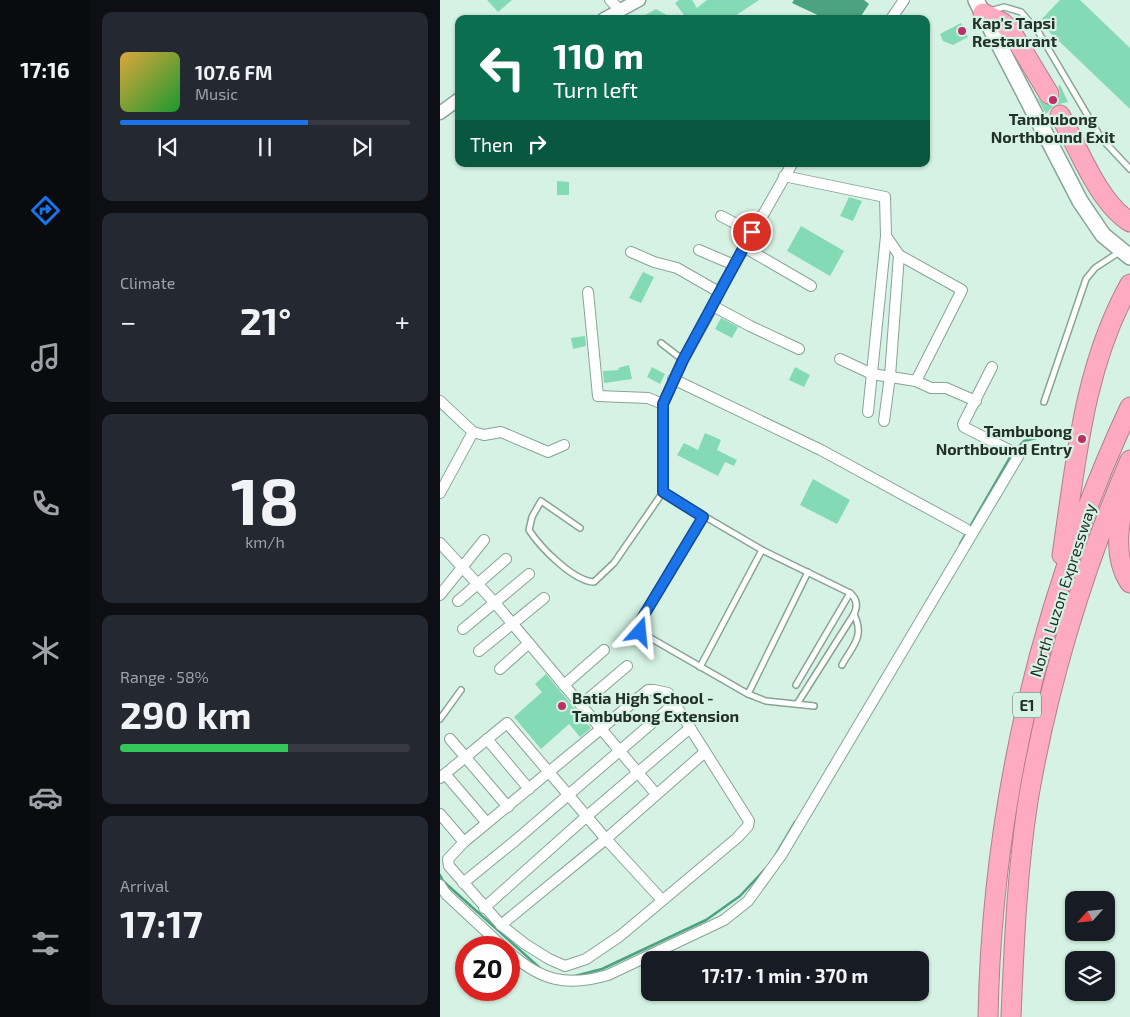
<!DOCTYPE html>
<meta charset="utf-8">
<style>
body{margin:0;font-family:"Exo 2",sans-serif;background:#242831;color:#f1f3f6;height:100vh;display:flex;flex-direction:column;font-size:19px;white-space:nowrap}
*{box-sizing:border-box;margin:0}
p{font-size:16px;color:#9ea1a6}
.icon{flex:none;width:28px;height:28px;fill:none;stroke:currentColor;stroke-width:2;stroke-linecap:round;stroke-linejoin:round}
.map{position:relative;flex:1;overflow:hidden}
.side{display:flex;flex-direction:column;gap:12px;padding:12px;background:#0d0f14;width:350px}
.side>*{flex:none}
.hud{position:absolute;left:15px;top:15px;width:475px;height:152px;border-radius:10px;box-shadow:0 1px 4px #0004;background:#0b6e4f;color:#fff;overflow:hidden}
.needle{width:32px;rotate:243deg}
.buttons{position:absolute;left:625px;top:891px;display:grid;gap:10px}
.buttons a{display:grid;place-items:center;width:50px;height:50px;border-radius:10px;background:#171b24;box-shadow:0 1px 4px #0004;font-size:25px}
.speed{position:absolute;left:15px;top:936px;display:flex;gap:10px;font-size:25px;font-weight:700;text-align:center}
.speed>*{display:grid;place-content:center;width:65px;height:65px;border-radius:50%;background:#171b24;box-shadow:0 1px 4px #0004;line-height:1}
.speed .limit{border:8px solid #d22;background:#fff;color:#111}
.pin{position:absolute;display:grid;place-items:center;width:42px;height:42px;color:#fff;margin:-21px;border:2px solid #fff;border-radius:50%;box-shadow:0 1px 5px #0007}
.me{position:absolute;width:55px;margin:-28px;rotate:18deg;stroke-linejoin:round;filter:drop-shadow(0 0 4px #0008)}
.turn{display:flex;align-items:center;gap:18px;height:105px;padding:0 15px;font-size:22px}
.turn .icon{width:65px;height:65px;stroke-width:2.5}
.turn b{display:block;font-size:35px;line-height:42px}
.then{display:flex;align-items:center;height:48px;padding:0 15px;background:#0003;gap:10px;font-size:19px}
.big{font-size:38px;font-weight:700;line-height:1.1}
.side .widget{flex:1;display:flex;flex-direction:column;justify-content:center;gap:8px;min-width:0;padding:0 18px;border-radius:10px;background:#242831}
.side .dial{align-items:center;gap:0}
.dial b{font-size:65px;line-height:1}
.song{display:flex;align-items:center;gap:15px}
.cover{width:60px;height:60px;border-radius:8px;background:linear-gradient(135deg,hsl(40 70% 55%),hsl(130 70% 35%))}
.played{height:5px;border-radius:2px;background:linear-gradient(90deg,#1a73e8 65%,#363941 65%)}
.keys{display:flex;justify-content:space-around;direction:ltr}
.heat{display:flex;justify-content:space-between;align-items:center;font-size:28px;direction:ltr}
.charge{height:8px;border-radius:4px;background:linear-gradient(90deg,#34c759 58%,#363941 0)}
.trip{position:absolute;left:201px;top:951px;width:288px;height:50px;border-radius:10px;background:#171b24;box-shadow:0 1px 4px #0004;font-weight:700;line-height:50px;text-align:center}
main{display:flex;flex:1;min-height:0}
.menu{display:flex;flex-direction:column;width:90px;justify-content:space-around;align-items:center;background:#090b0e;color:#9ea1a6}
.menu .icon{width:35px;height:35px}
.menu .active{color:#1a73e8}
.menu b{font-size:22px;color:#f1f3f6}
.map>svg:first-child{display:block}
</style>
<main>
<nav class="menu">
<b>17:16</b>
<svg class="icon active" aria-label="directions" viewBox="0 0 24 24"><path d="M12 3l9 9-9 9-9-9zM9 14v-3h6M13 9l2 2-2 2"/></svg>
<svg class="icon" aria-label="music" viewBox="0 0 24 24"><path d="M9 18V5l10-2v13"/><circle cx="6" cy="18" r="3"/><circle cx="16" cy="16" r="3"/></svg>
<svg class="icon" aria-label="phone" viewBox="0 0 24 24"><path d="M5 4h4l2 5-3 2q2 4 5 5l2-3 5 2v4C11 20 4 13 5 4z"/></svg>
<svg class="icon" aria-label="climate" viewBox="0 0 24 24"><path d="M12 3v18M4 7l16 10M4 17L20 7"/></svg>
<svg class="icon" aria-label="car" viewBox="0 0 24 24"><path d="M5 17H2v-5l4-1 3-4h7l3 4 3 1v5h-3M9 17h6M6 11h13"/><circle cx="7" cy="17" r="2"/><circle cx="17" cy="17" r="2"/></svg>
<svg class="icon" aria-label="filters" viewBox="0 0 24 24"><path d="M4 7h16M4 17h16"/><circle cx="9" cy="7" r="2"/><circle cx="15" cy="17" r="2"/></svg>
</nav>
<section class="side">
<div class="widget">
<div class="song"><i class="cover"></i><div><b>107.6 FM</b><p>Music</p></div></div>
<div class="played"></div>
<div class="keys"><svg class="icon" aria-label="previous" viewBox="0 0 24 24"><path d="M18 5L8 12l10 7zM5 5v14"/></svg><svg class="icon" aria-label="pause" viewBox="0 0 24 24"><path d="M8 5v14M16 5v14"/></svg><svg class="icon" aria-label="next" viewBox="0 0 24 24"><path d="M6 5l10 7-10 7zM19 5v14"/></svg></div>
</div>
<div class="widget"><p>Climate</p>
<div class="heat"><a>−</a><b class="big">21°</b><a>+</a></div>
</div>
<div class="widget dial"><b>18</b><p>km/h</p></div>
<div class="widget"><p>Range · 58%</p><b class="big">290 km</b><div class="charge"></div></div>
<div class="widget"><p>Arrival</p><b class="big">17:17</b></div>
</section>
<div class="map">
<svg width="690" height="1017" viewBox="0 0 690 1017">
<rect width="100%" height="100%" fill="#d5f2e4"/>
<polygon fill="#4ca381" points="354,0 424,0 429,4 419,19 386,19 352,3"/>
<g fill="none" stroke-linecap="round" stroke-linejoin="round">
<g stroke="#4ca381" stroke-width="2.5">
<polyline points="576,450 584,441 608,435"/>
<polyline points="520,544 572,454"/>
<polyline points="335,856 355,822"/>
<polyline points="0,875 3,881 101,969"/>
<polyline points="135,976 162,969 266,920 300,896 327,867"/>
</g>
</g>
<g fill="#84dab5">
<polygon points="47,0 72,0 58,12"/>
<polygon points="239,0 252,0 257,8 267,0 319,0 295,16 297,19 247,19 235,3"/>
<polygon points="620,0 640,0 690,48 690,109 599,22"/>
<polygon points="216,9 234,19 212,19 205,15"/>
<polygon points="521,23 528,37 513,45 503,41 500,34"/>
<polygon points="620,85 628,102 614,105 606,114 597,97 604,104 614,104 619,99 620,93 618,86"/>
<polygon points="117,181 129,182 129,195 117,195"/>
<polygon points="409,197 422,201 413,221 400,216"/>
<polygon points="361,226 404,251 390,276 347,251"/>
<polygon points="203,272 214,277 201,303 189,298"/>
<polygon points="281,318 298,327 292,338 275,329"/>
<polygon points="145,336 146,346 133,349 131,338"/>
<polygon points="189,365 192,379 164,383 163,371 179,370 178,368"/>
<polygon points="212,367 225,374 220,384 207,377"/>
<polygon points="355,367 370,375 364,387 349,380"/>
<polygon points="265,433 281,440 277,450 297,460 294,466 285,462 278,476 237,455 244,443 258,450"/>
<polygon points="373,479 410,500 397,524 360,505"/>
<polygon points="106,674 151,728 140,737 129,724 101,749 74,717 102,692 95,684"/>
</g>
<g fill="none" stroke-linecap="round" stroke-linejoin="round">
<defs>
<g id="service">
<polyline points="550,11 564,7 581,12 599,33 661,138 690,169"/>
<polyline points="221,343 243,360"/>
<polyline points="604,402 646,279 655,268 681,251"/>
<polyline points="223,492 322,550 410,593 356,685"/>
<polyline points="263,517 198,625 200,632 308,694 368,572"/>
<path d="M140,528L101,501L92,517L89,530C100,547 133,581 154,582L174,563L223,492V404"/>
<path d="M402,665C413,645 425,637 414,614"/>
<polyline points="260,667 322,550"/>
<polyline points="308,694 326,701 374,706"/>
<path d="M357,704L414,614C418,606 417,599 410,593"/>
<polyline points="0,719 21,690"/>
</g>
<g id="minor">
<polyline points="170,0 180,10"/>
<polyline points="451,19 464,0"/>
<polyline points="344,176 445,197 446,236 428,412"/>
<polyline points="281,216 312,232"/>
<polyline points="304,247 371,286"/>
<polyline points="259,250 294,265"/>
<polyline points="191,252 214,262 237,268 279,292"/>
<polyline points="459,255 522,290 476,381"/>
<polyline points="148,292 158,396 208,398 223,404 243,360 273,306 279,292 352,164"/>
<polyline points="273,306 310,326 359,349"/>
<polyline points="400,359 432,374 476,381 491,388 506,388 536,401"/>
<polyline points="233,379 381,450 526,529"/>
<polyline points="0,401 33,432 0,493"/>
<polyline points="444,421 450,376 459,255 446,236"/>
<polyline points="33,432 44,435 61,432 108,452 124,445"/>
<polyline points="0,543 55,603 216,794"/>
<polyline points="0,595 44,540"/>
<polyline points="18,601 66,559"/>
<polyline points="23,629 89,574"/>
<polyline points="39,651 104,598"/>
<polyline points="60,669 89,643"/>
<polyline points="124,685 164,650"/>
<polygon points="208,690 214,690 228,693 309,821 308,826 297,838 180,936 146,959 125,966 109,959 85,944 61,925 9,866 8,859 24,842"/>
<polyline points="141,705 187,666"/>
<polyline points="10,739 68,807"/>
<polyline points="47,739 89,789"/>
<polyline points="5,774 47,823"/>
<polyline points="0,778 67,723 166,839 222,900"/>
<polyline points="0,814 24,842"/>
<polyline points="23,883 76,840 234,704"/>
<polyline points="0,885 6,894 64,948"/>
<polyline points="44,908 147,816 250,728"/>
<polyline points="61,925 166,839 265,752"/>
<path d="M69,952C101,981 127,987 168,975L284,920L308,901L342,854L579,455L524,427L523,424L552,367"/>
</g>
<g id="tertiary">
<polyline points="164,19 199,0"/>
<polyline points="0,113 19,99"/>
</g>
<polyline id="secondary" points="536,0 640,201 663,235 690,257"/>
<g id="motorway">
<polyline points="543,13 563,23 571,31 609,94"/>
<path d="M620,115C638,147 658,202 690,222"/>
<path d="M687,488C680,518 671,555 690,583"/>
<path d="M622,555C636,463 643,368 690,284"/>
<path d="M548,1017C552,806 601,598 690,407"/>
<path d="M571,1017C574,945 577,872 588,801C608,684 643,569 690,460"/>
</g>
</defs>
<use href="#service" stroke="#88a497" stroke-width="8"/>
<use href="#minor" stroke="#88a497" stroke-width="12"/>
<use href="#tertiary" stroke="#88a497" stroke-width="15"/>
<use href="#secondary" stroke="#88a497" stroke-width="18"/>
<use href="#motorway" stroke="#b17f8c" stroke-width="21"/>
<use href="#service" stroke="#fff" stroke-width="5"/>
<use href="#minor" stroke="#fff" stroke-width="10"/>
<use href="#tertiary" stroke="#fff" stroke-width="12"/>
<use href="#secondary" stroke="#fff" stroke-width="15"/>
<use href="#motorway" stroke="#feaac1" stroke-width="19"/>
</g>
<g fill="none" stroke-linecap="round" stroke-linejoin="round">
<defs>
<polyline id="route" points="200,632 198,625 263,517 223,492 223,404 243,360 312,232"/>
</defs>
<use href="#route" stroke="#114b97" stroke-width="12"/>
<use href="#route" stroke="#1a73e8" stroke-width="9"/>
</g>
<g fill="#bc3066" stroke="#d5f2e4" stroke-width="2">
<circle cx="522" cy="31" r="5"/>
<circle cx="613" cy="100" r="5"/>
<circle cx="642" cy="439" r="5"/>
<circle cx="122" cy="706" r="5"/>
</g>
<g text-anchor="middle" dominant-baseline="central" stroke-width="4.5" stroke-linejoin="round" paint-order="stroke">
<rect fill="#d5f2e4" stroke="#586a61" stroke-width="1" x="573" y="692.5" width="28" height="25" rx="4"/>
<g font-size="15" font-weight="bold" fill="#232f29">
<text x="587" y="705">E1</text>
</g>
<g font-size="16" font-weight="bold" fill="#232f29" stroke="#d5f2e4" text-anchor="start">
<text x="532" y="22">Kap's Tapsi<tspan x="532" dy="18">Restaurant</tspan></text>
<text x="613" y="118" text-anchor="middle">Tambubong<tspan x="613" dy="18">Northbound Exit</tspan></text>
<text x="632" y="430" text-anchor="end">Tambubong<tspan x="632" dy="18">Northbound Entry</tspan></text>
<text x="132" y="697">Batia High School -<tspan x="132" dy="18">Tambubong Extension</tspan></text>
</g>
<g font-size="16" fill="#232f29" stroke="#d5f2e4">
<text transform="translate(622 590) rotate(-72)">North Luzon Expressway</text>
</g>
</g>
</svg>
<div class="buttons">
<a><svg class="needle" viewBox="-14 -14 28 28"><path d="M0-13l5 13h-10z" fill="#e53935"/><path d="M0 13l5-13h-10z" fill="#9ea1a6"/></svg></a>
<a><svg class="icon" aria-label="layers" viewBox="0 0 24 24"><path d="M12 4l9 5-9 5-9-5zM3 14l9 5 9-5"/></svg></a>
</div>
<div class="speed"><div class="limit">20</div></div>
<div class="pin" style="left:312px;top:232px;background:#d93025"><svg class="icon" aria-label="arrive" viewBox="0 0 24 24"><path d="M6 21V4h12l-3 4 3 4H6"/></svg></div>
<svg class="me" style="left:200px;top:632px" viewBox="-20 -20 40 40"><path d="M0-17L14 15 0 8-14 15z" fill="#1a73e8" stroke="#fff" stroke-width="4"/></svg>
<div class="trip">17:17 · 1 min · 370 m</div>
<div class="hud">
<div class="turn"><svg class="icon" aria-label="left" viewBox="0 0 24 24"><path d="M17 20v-9H6M10 6l-5 5 5 5"/></svg><div><b>110 m</b>Turn left</div></div>
<div class="then">Then<svg class="icon" aria-label="right" viewBox="0 0 24 24"><path d="M7 20v-9h11M14 6l5 5-5 5"/></svg></div>
</div>
</div>
</main>
